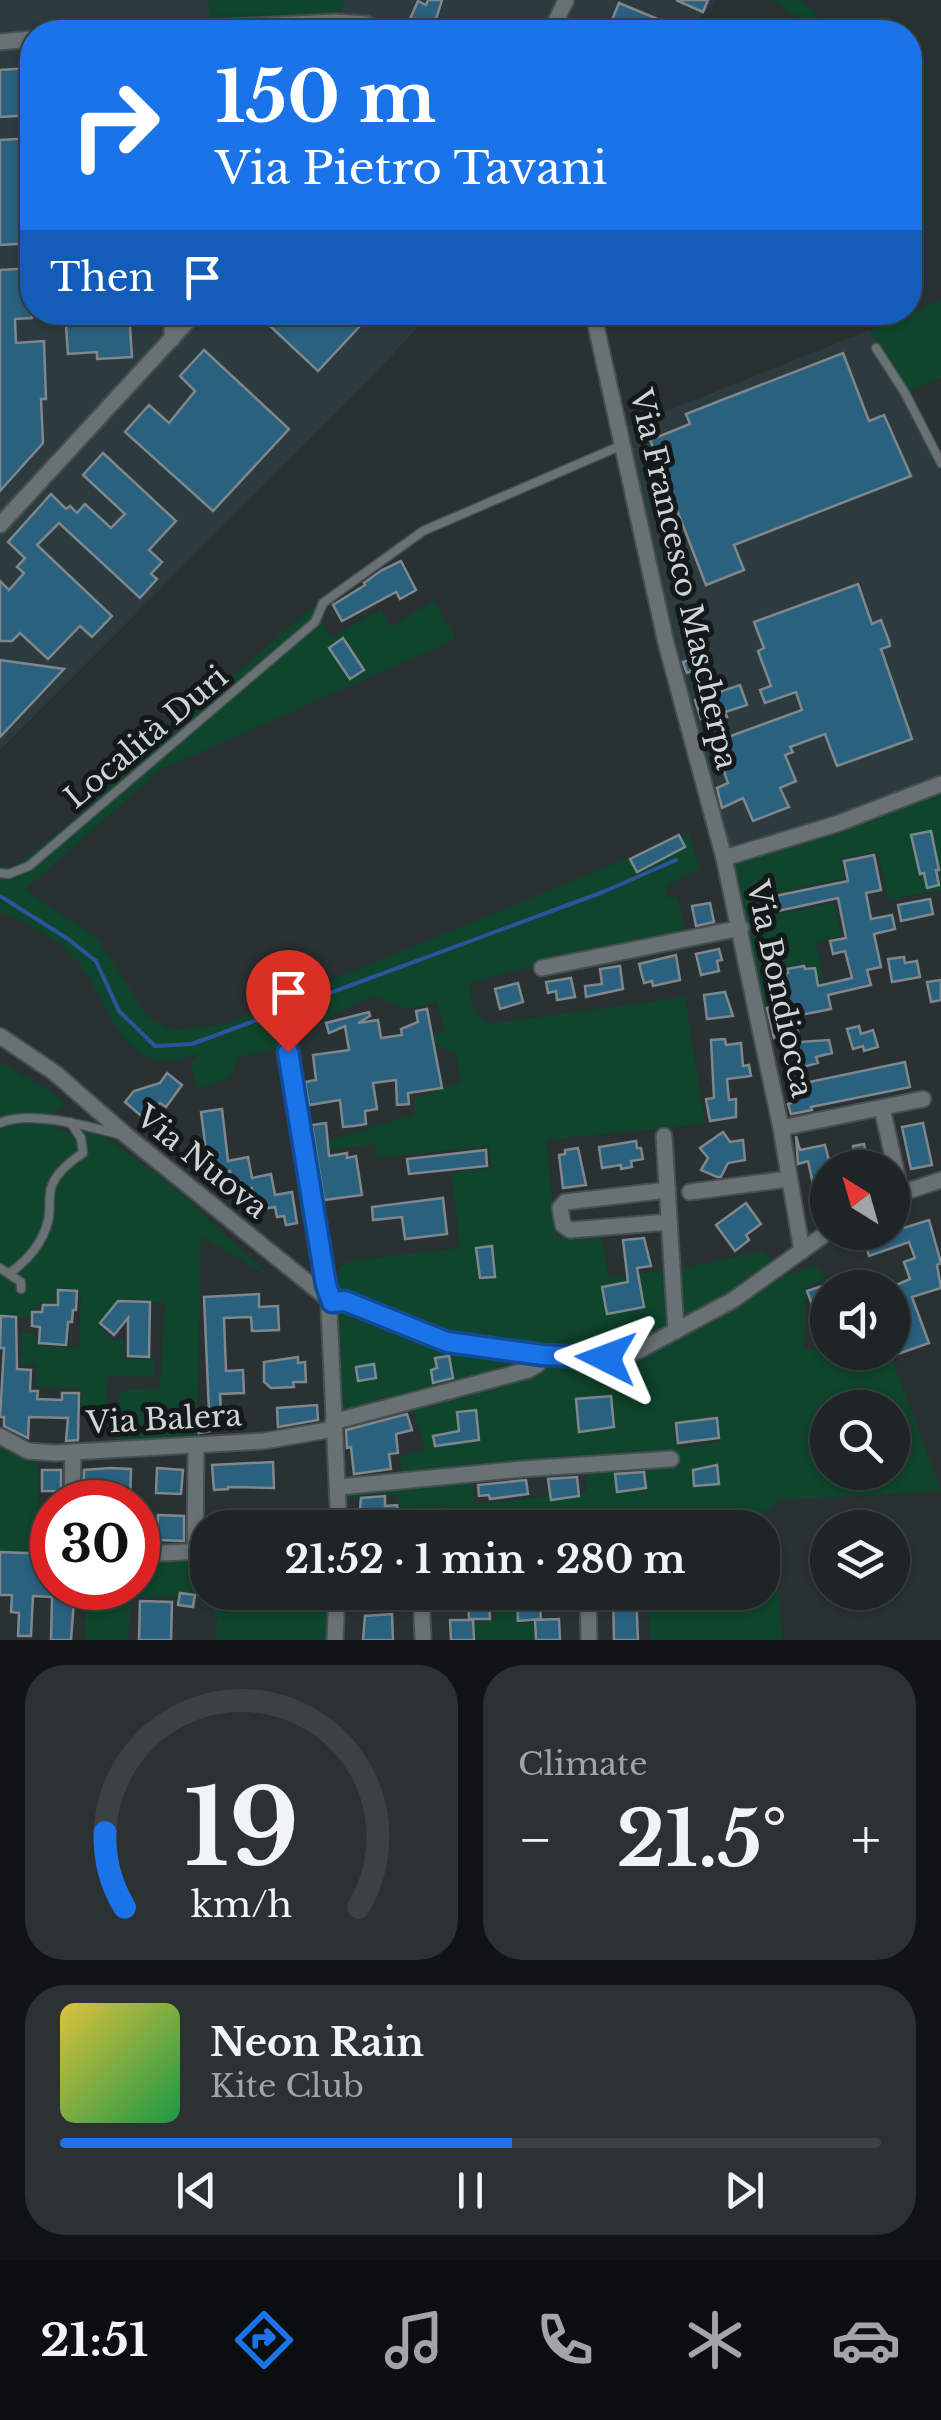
<!DOCTYPE html>
<meta charset="utf-8">
<style>
body{margin:0;font-family:"Libre Baskerville",serif;background:#2c3132;color:#f1f3f6;height:100vh;display:flex;flex-direction:column;font-size:38px;white-space:nowrap}
*{box-sizing:border-box;margin:0}
p{font-size:32px;color:#a1a5a7}
.icon{flex:none;width:55px;height:55px;fill:none;stroke:currentColor;stroke-width:2;stroke-linecap:round;stroke-linejoin:round}
.map{position:relative;height:1640px;overflow:hidden}
.side{display:flex;flex-direction:column;gap:25px;padding:25px;background:#111415;flex:1}
.side>*{flex:none}
.guide{position:absolute;left:20px;top:20px;width:902px;height:305px;border-radius:40px;box-shadow:0 2px 8px #0004,0 0 0 2px #3c4243;background:#1a73e8;color:#fff;overflow:hidden}
.needle{width:65px;rotate:323deg}
.tools{position:absolute;left:810px;top:1150px;display:grid;gap:20px}
.tools a{display:grid;place-items:center;width:100px;height:100px;border-radius:50%;background:#1f2526;box-shadow:0 2px 8px #0004,0 0 0 2px #3c4243;font-size:50px}
.speed{position:absolute;left:30px;top:1480px;display:flex;gap:20px;font-size:50px;font-weight:700;text-align:center}
.speed>*{display:grid;place-content:center;width:130px;height:130px;border-radius:50%;background:#1f2526;box-shadow:0 2px 8px #0004,0 0 0 2px #3c4243;line-height:1}
.speed .limit{border:15px solid #d22;background:#fff;color:#111}
.pin{position:absolute;display:grid;place-items:center;width:85px;height:85px;color:#fff;margin:-102px -42px;border-radius:50% 50% 50% 0;rotate:-45deg;box-shadow:0 0 10px #0007}
.pin .icon{rotate:45deg}
.me{position:absolute;width:110px;margin:-55px;rotate:273deg;stroke-linejoin:round;filter:drop-shadow(0 0 8px #0008)}
.turn{display:flex;align-items:center;gap:35px;height:210px;padding:0 30px;font-size:45px}
.turn .icon{width:130px;height:130px;stroke-width:2.5}
.turn b{display:block;font-size:70px;line-height:85px}
.then{display:flex;align-items:center;height:95px;padding:0 30px;background:#0003;gap:20px;font-size:38px}
.big{font-size:75px;font-weight:700;line-height:1.1}
.side .widget{flex:1;display:flex;flex-direction:column;justify-content:center;gap:15px;min-width:0;padding:0 35px;border-radius:40px;background:#2c3132}
.side .dial{align-items:center;gap:0}
.dial svg{height:260px;overflow:visible;fill:none;stroke:#3c4243;stroke-width:7;stroke-linecap:round;text-anchor:middle}
.dial text{fill:#f1f3f6;stroke:none}
.song{display:flex;align-items:center;gap:30px}
.cover{width:120px;height:120px;border-radius:15px;background:linear-gradient(135deg,hsl(50 70% 55%),hsl(140 70% 35%))}
.played{height:10px;border-radius:5px;background:linear-gradient(90deg,#1a73e8 55%,#3c4243 55%)}
.keys{display:flex;justify-content:space-around;direction:ltr}
.heat{display:flex;justify-content:space-between;align-items:center;font-size:55px;direction:ltr}
.side .tiles{flex:1;display:grid;gap:25px;grid-template-columns:1fr 1fr}
.widget:last-child{grid-column:span 2}
.trip{position:absolute;left:190px;top:1510px;width:590px;height:100px;border-radius:40px;background:#1f2526;box-shadow:0 2px 8px #0004,0 0 0 2px #3c4243;font-weight:700;line-height:100px;text-align:center}
.dock{display:flex;height:160px;justify-content:space-around;align-items:center;background:#0c0f0f;color:#a1a5a7}
.dock .icon{width:70px;height:70px}
.dock .current{color:#1a73e8}
.dock b{font-size:45px;color:#f1f3f6}
.map>svg:first-child{display:block}
</style>
<div class="map">
<svg width="941" height="1640" viewBox="0 0 941 1640">
<rect width="100%" height="100%" fill="#293133"/>
<g fill="#2b3b3e">
<polygon points="0,0 716,0 686,32 32,32 32,312 431,313 367,382 0,750"/>
<polygon points="870,330 941,459 941,790 738,854 718,868 657,642 616,431"/>
</g>
<g fill="#0f452c" fill-rule="evenodd">
<polygon points="208,0 345,0 336,23 375,32 165,32 211,30"/>
<polygon points="772,0 800,0 838,32 815,32"/>
<polygon points="941,300 941,378 905,393 870,330"/>
<path d="M434,600L456,639L160,770L25,890L97,938L148,1017L172,1031L228,1023L689,833L700,869L666,886L667,898L678,897L686,935L551,962L469,983L474,1012L488,1024L685,997L705,1124L546,1140L557,1238L601,1232L609,1278L683,1268L763,1251L790,1275L815,1265L828,1280L807,1287L803,1349L890,1353L941,1491L780,1500L760,1517L756,1528L446,1527L445,1506L399,1509L397,1495L348,1499L347,1487L403,1481L400,1456L426,1449L410,1403L336,1423L328,1297L338,1280L339,1268L349,1261L460,1248L451,1173L492,1168L489,1146L377,1158L374,1144L317,1152L316,1144L414,1115V1098L461,1082L456,1055L433,1042H423L444,1031L437,1003L406,1009L374,996L290,1035L291,1045L239,1057L230,1078L196,1090L191,1062L199,1053C127,1085 114,1013 83,969C63,941 30,924 0,912V865L13,867L53,837L313,606L331,638L380,609L391,627ZM828,1408H892V1472H828ZM718,1416L721,1441L677,1448L673,1423ZM585,1465L587,1492L475,1504L472,1474Z"/>
<polygon points="941,790 941,890 887,900 878,852 841,859 844,878 772,894 776,914 834,903 841,936 816,943 826,989 765,1004 746,921 718,868 738,854"/>
<polygon points="0,1062 58,1096 65,1106 38,1121 70,1133 94,1129 168,1182 272,1278 201,1236 197,1441 120,1443 116,1437 119,1396 125,1390 160,1389 165,1303 118,1300 99,1325 112,1340 124,1340 124,1358 154,1359 154,1377 108,1375 106,1414 82,1413 82,1389 36,1387 37,1365 20,1364 22,1333 35,1334 37,1346 79,1347 81,1291 57,1289 55,1303 40,1303 40,1309 31,1309 29,1318 0,1317"/>
<polygon points="0,1437 38,1453 39,1553 0,1552"/>
<polygon points="776,1550 782,1640 650,1640 648,1593 762,1592 763,1552"/>
<polygon points="138,1559 207,1559 208,1592 292,1593 293,1601 331,1603 330,1640 216,1640 217,1617 205,1596 131,1598 128,1640 85,1640 85,1588 138,1588"/>
<polygon points="494,1593 515,1593 517,1623 533,1622 534,1640 475,1640 475,1622 496,1620"/>
</g>
<g fill="none" stroke-linecap="round" stroke-linejoin="round">
<polyline stroke="#2c549d" stroke-width="4" points="0,896 68,939 96,961 119,1011 155,1046 192,1044 603,892 676,860"/>
</g>
<g fill="#29617f" stroke="#7f878c" stroke-width="2.5">
<polygon points="428,0 442,0 433,29 410,19 418,1 426,5"/>
<polygon points="676,0 708,0 703,12"/>
<polygon points="619,3 660,20 655,32 607,32"/>
<polygon points="28,68 31,115 0,117 0,70"/>
<polygon points="31,138 32,243 0,245 0,140"/>
<polygon points="32,268 32,318 15,319 16,343 44,341 46,399 41,399 43,443 0,491 0,270"/>
<polygon points="65,312 129,312 132,357 97,359 97,352 68,354"/>
<polygon points="272,312 373,312 318,371 270,326 278,318"/>
<polygon points="204,350 289,429 213,511 125,432 149,405 169,423 195,391 180,376"/>
<polygon points="843,353 869,421 884,415 911,476 734,545 744,570 706,585 650,440 690,424 686,414"/>
<polygon points="103,453 176,521 149,550 162,562 151,574 157,579 140,598 59,523 37,545 112,616 92,637 80,626 48,659 20,633 12,641 0,641 0,581 9,590 24,573 17,567 25,558 8,542 51,494 66,509 70,506 77,513 85,504 111,528 125,514 83,475"/>
<polygon points="401,561 416,590 400,599 396,592 342,621 333,605 365,585 364,583 382,570"/>
<polygon points="858,584 872,624 881,620 889,641 890,646 881,649 912,739 837,766 825,734 790,747 793,752 785,755 796,781 780,788 789,807 753,821 743,798 722,808 717,788 728,783 714,742 802,710 796,692 765,703 760,690 771,686 758,651 764,648 754,622"/>
<polygon points="343,638 364,670 350,679 329,648"/>
<polygon points="707,653 711,664 687,673 683,662"/>
<polygon points="0,660 64,669 0,737"/>
<polygon points="740,685 747,705 725,712 727,717 714,721 712,715 701,719 695,700"/>
<polygon points="931,831 939,870 936,870 939,885 927,888 924,873 920,874 911,835"/>
<polygon points="679,835 685,847 637,872 630,859"/>
<polygon points="874,855 881,890 866,893 871,919 892,915 895,929 874,934 881,967 867,970 871,985 828,995 831,1009 795,1016 800,1042 829,1040 832,1053 816,1057 818,1063 788,1071 780,1037 774,1038 767,1008 786,1004 781,974 788,973 787,969 804,966 805,969 815,968 818,986 852,978 845,951 833,954 830,941 846,938 838,898 778,911 775,896 848,881 844,861"/>
<polygon points="930,899 933,914 901,921 898,905"/>
<polygon points="710,903 714,922 696,926 692,906"/>
<polygon points="719,949 722,960 717,961 719,971 701,975 696,954"/>
<polygon points="676,955 680,980 653,986 652,981 644,983 639,964"/>
<polygon points="904,957 905,963 917,961 920,977 892,982 888,959"/>
<polygon points="620,966 623,989 586,997 585,986 602,984 600,969"/>
<polygon points="571,978 575,997 557,1000 556,991 548,993 546,982"/>
<polygon points="941,980 941,1000 931,1002 927,982"/>
<polygon points="518,983 523,1002 500,1009 495,989"/>
<polygon points="725,992 733,1016 707,1019 704,995"/>
<polygon points="427,1009 442,1088 408,1093 409,1104 397,1105 396,1080 373,1083 377,1109 365,1111 366,1124 354,1126 343,1127 340,1100 309,1105 305,1082 316,1080 313,1055 349,1050 345,1026 329,1033 326,1023 369,1012 370,1016 358,1023 378,1020 381,1038 402,1035 401,1029 418,1022 416,1011"/>
<polygon points="859,1026 861,1034 873,1030 878,1047 864,1051 863,1046 853,1049 847,1029"/>
<polygon points="725,1039 726,1045 741,1043 743,1066 749,1065 751,1076 727,1079 729,1100 736,1099 736,1117 710,1121 706,1099 714,1098 711,1040"/>
<polygon points="905,1062 910,1087 811,1107 812,1110 791,1114 788,1104 794,1102 788,1079 798,1076 800,1084"/>
<polygon points="167,1073 182,1085 166,1107 160,1103 146,1120 125,1102 134,1091 160,1083"/>
<polygon points="222,1109 228,1161 248,1157 252,1178 271,1174 275,1195 292,1192 297,1223 286,1225 284,1216 277,1217 275,1207 263,1209 262,1200 254,1201 252,1188 241,1190 240,1182 232,1183 230,1171 217,1173 216,1165 208,1166 201,1112"/>
<polygon points="326,1123 329,1156 347,1153 347,1158 356,1156 362,1195 324,1200 312,1125"/>
<polygon points="923,1123 932,1165 911,1169 902,1127"/>
<polygon points="723,1132 730,1142 743,1140 745,1160 728,1163 721,1177 717,1177 701,1170 708,1158 700,1148"/>
<polygon points="796,1136 800,1150 825,1145 831,1168 828,1168 828,1196 816,1198 808,1161 798,1164"/>
<polygon points="636,1141 637,1148 641,1148 643,1159 631,1161 632,1167 621,1169 621,1165 602,1168 599,1147"/>
<polygon points="864,1144 870,1168 858,1168 853,1146"/>
<polygon points="578,1148 586,1185 563,1188 559,1155 565,1154 565,1150"/>
<polygon points="486,1150 487,1166 409,1174 407,1159"/>
<polygon points="443,1198 447,1234 405,1239 402,1217 373,1220 372,1207"/>
<polygon points="746,1203 761,1224 746,1235 749,1240 735,1251 716,1225"/>
<polygon points="929,1220 941,1263 937,1265 941,1288 912,1297 929,1343 895,1355 892,1332 902,1328 897,1314 902,1313 900,1305 902,1304 894,1286 910,1279 904,1262 915,1258 909,1242 869,1256 864,1240"/>
<polygon points="644,1238 651,1266 637,1268 644,1307 607,1314 602,1287 628,1282 623,1240"/>
<polygon points="492,1246 495,1277 480,1278 476,1248"/>
<polygon points="828,1284 828,1302 813,1307 807,1291"/>
<polygon points="58,1290 77,1291 76,1310 73,1310 72,1322 68,1322 66,1345 39,1343 40,1327 32,1326 32,1312 42,1312 43,1305 58,1305"/>
<polygon points="259,1294 259,1307 278,1306 279,1330 252,1331 251,1317 224,1318 226,1371 243,1370 244,1393 220,1394 222,1429 199,1433 199,1411 209,1411 204,1297"/>
<polygon points="118,1301 150,1302 149,1357 128,1356 128,1318 114,1335 100,1323"/>
<polygon points="1,1316 16,1317 17,1369 31,1370 30,1391 38,1391 37,1399 62,1400 62,1393 79,1393 78,1440 66,1441 68,1418 29,1417 28,1438 4,1426 4,1417 0,1417 4,1348 0,1348"/>
<polygon points="449,1356 453,1378 433,1383 431,1370 437,1368 435,1358"/>
<polygon points="298,1357 298,1363 305,1362 306,1382 293,1382 294,1387 271,1388 264,1382 264,1362"/>
<polygon points="374,1364 376,1378 358,1381 356,1367"/>
<polygon points="611,1396 614,1427 579,1432 576,1399"/>
<polygon points="317,1405 318,1420 278,1427 277,1408"/>
<polygon points="476,1410 479,1440 435,1446 433,1436 459,1431 457,1412"/>
<polygon points="407,1414 412,1430 396,1434 398,1453 389,1454 391,1469 354,1474 351,1447 347,1448 346,1430"/>
<polygon points="717,1418 719,1438 678,1443 676,1423"/>
<polygon points="273,1462 274,1488 228,1487 228,1489 214,1490 212,1465"/>
<polygon points="717,1465 719,1484 694,1486 693,1470"/>
<polygon points="110,1468 131,1469 130,1502 83,1502 84,1470"/>
<polygon points="157,1468 183,1470 181,1494 156,1493"/>
<rect x="42" y="1470" width="19" height="21"/>
<polygon points="644,1472 646,1488 617,1492 615,1474"/>
<polygon points="577,1477 579,1496 551,1500 548,1479"/>
<polygon points="526,1480 528,1494 490,1499 489,1495 479,1496 478,1485"/>
<polygon points="385,1496 385,1506 397,1505 399,1528 381,1528 381,1518 359,1520 361,1498"/>
<polygon points="293,1510 316,1511 315,1528 292,1528"/>
<polygon points="158,1515 184,1516 184,1541 157,1540"/>
<polygon points="266,1516 266,1528 220,1528 220,1517"/>
<polygon points="0,1552 52,1554 52,1594 53,1588 75,1588 71,1640 51,1640 52,1597 33,1596 31,1636 18,1636 19,1613 11,1612 12,1595 0,1595"/>
<polygon points="468,1592 489,1592 490,1619 469,1619"/>
<polygon points="517,1592 539,1592 541,1619 518,1621"/>
<polygon points="613,1592 636,1592 638,1640 614,1640"/>
<polygon points="679,1592 711,1592 712,1601 680,1603"/>
<polygon points="720,1592 749,1592 750,1606 721,1608"/>
<polygon points="180,1593 195,1595 193,1607 178,1605"/>
<polygon points="140,1601 172,1602 171,1640 139,1640"/>
<polygon points="392,1614 393,1640 363,1640 365,1616"/>
<polygon points="559,1619 560,1640 536,1640 535,1620"/>
<polygon points="450,1620 473,1620 474,1640 451,1640"/>
</g>
<g fill="none" stroke-linecap="round" stroke-linejoin="round">
<defs>
<g id="service">
<polyline points="876,348 905,393 941,463"/>
<polyline points="0,873 9,874 29,866 315,622 323,603 423,531 620,446"/>
<path d="M0,1123C31,1110 86,1126 118,1134"/>
<polyline points="0,1268 21,1282 21,1289"/>
<path d="M11,1272C28,1260 43,1242 48,1221C51,1211 48,1199 51,1188C55,1174 71,1161 83,1153L81,1138L70,1122"/>
</g>
<g id="minor">
<polyline points="131,32 335,22 366,24 381,32"/>
<polyline points="551,32 566,0"/>
<polyline points="0,42 32,39"/>
<polyline points="593,312 666,643 724,858"/>
<polyline points="172,339 172,312"/>
<polyline points="0,525 196,312"/>
<polyline points="542,968 741,928"/>
<polyline points="0,1036 55,1073 127,1136 332,1302"/>
<polyline points="289,1052 326,1285 332,1302"/>
<polyline points="882,1108 901,1193"/>
<polyline points="781,1128 923,1099"/>
<polyline points="664,1136 676,1331"/>
<polyline points="668,1190 565,1202 560,1208 563,1225 570,1230 669,1222"/>
<polyline points="690,1192 788,1179"/>
<polyline points="893,1196 941,1180"/>
<polyline points="802,1251 781,1128 724,858 836,824 941,784"/>
<polyline points="332,1302 345,1301 447,1343 543,1355 606,1358 634,1353 733,1300 828,1232"/>
<polyline points="332,1302 329,1309 339,1528"/>
<polyline points="333,1422 528,1370 538,1364 543,1355"/>
<polyline points="0,1436 28,1451 55,1453 264,1441 334,1429"/>
<polyline points="339,1487 522,1469 671,1459"/>
<polyline points="72,1502 73,1452"/>
<polyline points="195,1551 196,1445"/>
<polyline points="762,1552 763,1552"/>
<polyline points="138,1554 208,1551"/>
<polyline points="421,1592 423,1640"/>
<polyline points="588,1592 589,1640"/>
<polyline points="335,1640 337,1592"/>
</g>
</defs>
<use href="#service" stroke="#474e4f" stroke-width="11"/>
<use href="#minor" stroke="#474e4f" stroke-width="19"/>
<use href="#service" stroke="#687173" stroke-width="8"/>
<use href="#minor" stroke="#687173" stroke-width="15"/>
</g>
<g fill="none" stroke-linecap="round" stroke-linejoin="round">
<defs>
<polyline id="route" points="288,1052 326,1285 332,1302 345,1301 447,1342 542,1355 606,1358"/>
</defs>
<use href="#route" stroke="#114b97" stroke-width="25"/>
<use href="#route" stroke="#1a73e8" stroke-width="18"/>
</g>
<g text-anchor="middle" dominant-baseline="central" stroke-width="10" stroke-linejoin="round" paint-order="stroke">
<g font-size="30" fill="#cfd5d6" stroke="#151919">
<text transform="translate(684 579) rotate(77)">Via Francesco Mascherpa</text>
<text transform="translate(146 737) rotate(-40)">Località Duri</text>
<text transform="translate(780 989) rotate(78)">Via Bondiocca</text>
<text transform="translate(202 1162) rotate(39)">Via Nuova</text>
<text transform="translate(164 1419) rotate(-3)">Via Balera</text>
</g>
</g>
</svg>
<div class="tools">
<a><svg class="needle" viewBox="-14 -14 28 28"><path d="M0-13l5 13h-10z" fill="#e53935"/><path d="M0 13l5-13h-10z" fill="#a1a5a7"/></svg></a>
<a><svg class="icon" aria-label="sound" viewBox="0 0 24 24"><path d="M4 9h4l5-4v14l-5-4H4zM17 9q2 3 0 6"/></svg></a>
<a><svg class="icon" aria-label="search" viewBox="0 0 24 24"><circle cx="10" cy="10" r="6"/><path d="M15 15l6 6"/></svg></a>
<a><svg class="icon" aria-label="layers" viewBox="0 0 24 24"><path d="M12 4l9 5-9 5-9-5zM3 14l9 5 9-5"/></svg></a>
</div>
<div class="speed"><div class="limit">30</div></div>
<div class="pin" style="left:288px;top:1052px;background:#d93025"><svg class="icon" aria-label="arrive" viewBox="0 0 24 24"><path d="M6 21V4h12l-3 4 3 4H6"/></svg></div>
<svg class="me" style="left:606px;top:1358px" viewBox="-20 -20 40 40"><path d="M0-17L14 15 0 8-14 15z" fill="#1a73e8" stroke="#fff" stroke-width="4"/></svg>
<div class="trip">21:52 · 1 min · 280 m</div>
<div class="guide">
<div class="turn"><svg class="icon" aria-label="right" viewBox="0 0 24 24"><path d="M7 20v-9h11M14 6l5 5-5 5"/></svg><div><b>150 m</b>Via Pietro Tavani</div></div>
<div class="then">Then<svg class="icon" aria-label="arrive" viewBox="0 0 24 24"><path d="M6 21V4h12l-3 4 3 4H6"/></svg></div>
</div>
</div>
<section class="side">
<div class="tiles">
<div class="widget dial"><svg viewBox="0 0 100 80">
<path d="M14 69A42 42 0 1 1 86 69"/>
<path d="M14 69A42 42 0 0 1 8 46" stroke="#1a73e8"/>
<text x="50" y="56" font-size="32" font-weight="700">19</text>
<text x="50" y="72" font-size="11">km/h</text>
</svg></div>
<div class="widget"><p>Climate</p>
<div class="heat"><a>−</a><b class="big">21.5°</b><a>+</a></div>
</div>
<div class="widget">
<div class="song"><i class="cover"></i><div><b>Neon Rain</b><p>Kite Club</p></div></div>
<div class="played"></div>
<div class="keys"><svg class="icon" aria-label="previous" viewBox="0 0 24 24"><path d="M18 5L8 12l10 7zM5 5v14"/></svg><svg class="icon" aria-label="pause" viewBox="0 0 24 24"><path d="M8 5v14M16 5v14"/></svg><svg class="icon" aria-label="next" viewBox="0 0 24 24"><path d="M6 5l10 7-10 7zM19 5v14"/></svg></div>
</div>
</div>
</section>
<nav class="dock">
<b>21:51</b>
<svg class="icon current" aria-label="directions" viewBox="0 0 24 24"><path d="M12 3l9 9-9 9-9-9zM9 14v-3h6M13 9l2 2-2 2"/></svg>
<svg class="icon" aria-label="music" viewBox="0 0 24 24"><path d="M9 18V5l10-2v13"/><circle cx="6" cy="18" r="3"/><circle cx="16" cy="16" r="3"/></svg>
<svg class="icon" aria-label="phone" viewBox="0 0 24 24"><path d="M5 4h4l2 5-3 2q2 4 5 5l2-3 5 2v4C11 20 4 13 5 4z"/></svg>
<svg class="icon" aria-label="climate" viewBox="0 0 24 24"><path d="M12 3v18M4 7l16 10M4 17L20 7"/></svg>
<svg class="icon" aria-label="car" viewBox="0 0 24 24"><path d="M5 17H2v-5l4-1 3-4h7l3 4 3 1v5h-3M9 17h6M6 11h13"/><circle cx="7" cy="17" r="2"/><circle cx="17" cy="17" r="2"/></svg>
</nav>
